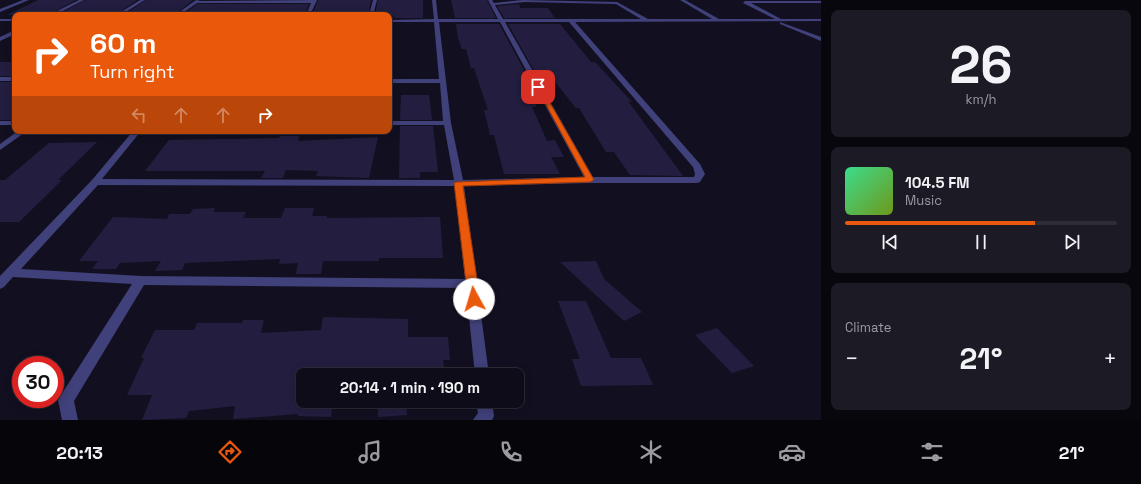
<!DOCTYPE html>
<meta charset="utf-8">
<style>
body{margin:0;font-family:"Space Grotesk",sans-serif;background:#1c1a25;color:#f1f3f6;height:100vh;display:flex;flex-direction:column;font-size:15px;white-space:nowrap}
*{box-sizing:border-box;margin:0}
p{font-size:13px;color:#9b9ba2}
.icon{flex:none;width:22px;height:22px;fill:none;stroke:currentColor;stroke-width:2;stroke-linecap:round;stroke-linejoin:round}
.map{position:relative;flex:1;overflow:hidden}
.drawer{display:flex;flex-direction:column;gap:10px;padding:10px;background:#08070d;width:320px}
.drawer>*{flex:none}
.banner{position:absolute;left:12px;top:12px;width:380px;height:122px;border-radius:8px;box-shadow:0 2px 10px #0003,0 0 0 1px #2e2c37;background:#ea580c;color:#fff;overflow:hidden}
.speed{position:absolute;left:12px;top:356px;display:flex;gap:8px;font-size:20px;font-weight:700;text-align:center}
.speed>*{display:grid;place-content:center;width:52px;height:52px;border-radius:50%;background:#0e0c18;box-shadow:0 2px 10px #0003,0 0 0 1px #2e2c37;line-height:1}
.speed .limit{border:6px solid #d22;background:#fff;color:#111}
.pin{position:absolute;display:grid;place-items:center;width:34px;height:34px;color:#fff;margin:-17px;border-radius:8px;box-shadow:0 2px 6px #0006}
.me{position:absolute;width:44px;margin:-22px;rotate:354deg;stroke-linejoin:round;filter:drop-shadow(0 0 3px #0008)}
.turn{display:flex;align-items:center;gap:14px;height:84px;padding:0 12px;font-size:18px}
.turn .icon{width:52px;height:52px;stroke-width:2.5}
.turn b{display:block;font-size:28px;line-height:34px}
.lanes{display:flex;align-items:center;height:38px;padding:0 12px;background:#0003;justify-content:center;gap:20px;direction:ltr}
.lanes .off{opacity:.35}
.big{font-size:30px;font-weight:600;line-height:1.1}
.drawer .widget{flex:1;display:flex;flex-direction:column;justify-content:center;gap:6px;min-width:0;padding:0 14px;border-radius:8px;background:#1c1a25}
.drawer .dial{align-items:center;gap:0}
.dial b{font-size:52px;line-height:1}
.song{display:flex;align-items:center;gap:12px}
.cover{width:48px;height:48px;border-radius:6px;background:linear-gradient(135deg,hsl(150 70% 55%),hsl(80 70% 35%))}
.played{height:4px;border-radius:2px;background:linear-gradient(90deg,#ea580c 70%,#2e2c37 70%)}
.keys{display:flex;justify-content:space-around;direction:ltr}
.heat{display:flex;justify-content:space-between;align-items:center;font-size:22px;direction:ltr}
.trip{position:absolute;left:296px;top:368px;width:228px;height:40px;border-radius:8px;background:#0e0c18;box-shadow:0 2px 10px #0003,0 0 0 1px #2e2c37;font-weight:600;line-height:40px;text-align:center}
.tab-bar{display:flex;height:64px;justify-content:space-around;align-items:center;background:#06050a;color:#9b9ba2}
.tab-bar .icon{width:28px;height:28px}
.tab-bar .current{color:#ea580c}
.tab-bar b{font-size:18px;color:#f1f3f6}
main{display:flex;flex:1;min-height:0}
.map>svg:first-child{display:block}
</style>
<main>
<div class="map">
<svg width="821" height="420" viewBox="0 0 821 420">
<rect width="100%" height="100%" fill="#121020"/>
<g fill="#231e3f">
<polygon points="38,0 76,0 48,15 7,15"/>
<polygon points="85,0 137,0 115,15 58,15"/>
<polygon points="146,0 193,0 174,15 124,15"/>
<polygon points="318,0 371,0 368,15 312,15"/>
<polygon points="378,0 423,0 423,18 393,18 394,16 389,15 375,15"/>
<polygon points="451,0 487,0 496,18 455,18"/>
<polygon points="197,4 309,4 305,15 183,15"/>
<polygon points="519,4 520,8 548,8 555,18 504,18 497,6"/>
<polygon points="456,24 499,24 531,83 526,83 537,107 532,107 547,141 555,140 564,157 551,157 560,174 504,174 494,135 490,135 489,130 484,110 488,110 474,68 471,68 466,49 462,49 458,38"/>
<polygon points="508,24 560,24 591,62 595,62 632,102 628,101 683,176 630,175 614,152 606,152 579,108 576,108 556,83 541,83"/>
<rect x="0" y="62" width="15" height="14"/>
<rect x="0" y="82" width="15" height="38"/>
<polygon points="401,95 429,95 432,120 400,120"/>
<polygon points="400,126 433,126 438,172 420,172 420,178 399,178"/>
<polygon points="280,136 299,136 298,141 378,137 369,178 316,176 318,171 286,170 283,178 261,178 265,171 145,171 169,140 279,138"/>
<polygon points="97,142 58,180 62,180 19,222 0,222 0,180 5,180 49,143"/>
<polygon points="215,208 213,212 246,212 243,218 281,218 285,208 314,208 312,216 327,216 327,218 440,217 443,258 379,258 379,261 323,261 321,274 296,274 298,263 279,264 280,259 185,263 182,270 155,271 161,261 120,263 116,269 92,269 98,261 79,261 113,217 167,219 169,214 190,214 193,209"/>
<polygon points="596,261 604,279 642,312 624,321 560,262"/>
<polygon points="558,301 586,301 611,358 641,358 653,385 581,386 572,359 580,359"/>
<polygon points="323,317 408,319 408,337 448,337 450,360 443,360 445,375 303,375 303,401 333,401 331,417 298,416 298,414 233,419 235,406 189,411 186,418 142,420 152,395 127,395 144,358 141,358 155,330 194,330 197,323 242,323 243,320 264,320 261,333 321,330"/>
<polygon points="717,328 754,366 732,373 695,335"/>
<polygon points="378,401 406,401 407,415 378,417"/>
</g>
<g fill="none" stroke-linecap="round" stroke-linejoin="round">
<g fill="#40407a" fill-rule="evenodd">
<polygon points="23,0 29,0 0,12 0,9"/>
<polygon points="79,0 84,0 55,15 49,15"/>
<polygon points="140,0 145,0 121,15 116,15"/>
<polygon points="196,0 201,1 317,0 310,15 306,15 311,3 197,3 180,15 175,15"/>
<polygon points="373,0 377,0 373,15 369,15"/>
<path d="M432,0H436L438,19H498L488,0H492L494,3L522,0L617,2L648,19H712L680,0H685L719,19H775L743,3L745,1H821V3H751L781,19H821V21L575,22L700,164L705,174L700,182L697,183H590L464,186L489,375H475L466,288L144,285L74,401L78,420H62L58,400L61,395L132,284L13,277L4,287L0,289V276L92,180L133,131H141L102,179L454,180L444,125H389V121H443L440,83H389V79H439L434,22H389V20L434,19ZM525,2L616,4L641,19H503L495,5ZM439,22H500L584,177L463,180L451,123ZM505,22H569L693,167L695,174L694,177H593ZM98,185L455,186L465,279L141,276L21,269Z"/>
<rect x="0" y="19" width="15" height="2"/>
<polygon points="780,22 821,37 821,41 780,24"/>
<polygon points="15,30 15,34 0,41 0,37"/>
<rect x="0" y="77" width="15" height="4"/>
<rect x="0" y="121" width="15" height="4"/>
<polygon points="18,131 27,131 0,150 0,144"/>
<polygon points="476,401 492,401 494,416 492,420 473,420 478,413"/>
</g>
</g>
<polygon fill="#ea580c" stroke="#983908" points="536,86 541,87 594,180 590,182 463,186 480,299 478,302 470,302 468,299 454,183 456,182 585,177"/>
</svg>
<div class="speed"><div class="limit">30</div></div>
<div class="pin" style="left:538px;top:87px;background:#d93025"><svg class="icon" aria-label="arrive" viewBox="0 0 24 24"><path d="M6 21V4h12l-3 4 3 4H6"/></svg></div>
<svg class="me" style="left:474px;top:299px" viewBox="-20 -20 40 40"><circle r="19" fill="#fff"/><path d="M0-13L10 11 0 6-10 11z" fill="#ea580c"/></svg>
<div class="trip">20:14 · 1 min · 190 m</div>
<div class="banner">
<div class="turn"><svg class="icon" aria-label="right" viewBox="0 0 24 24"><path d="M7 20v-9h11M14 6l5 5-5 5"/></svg><div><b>60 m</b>Turn right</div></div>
<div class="lanes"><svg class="icon off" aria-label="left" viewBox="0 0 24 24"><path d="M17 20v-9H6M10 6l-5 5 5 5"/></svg><svg class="icon off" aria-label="ahead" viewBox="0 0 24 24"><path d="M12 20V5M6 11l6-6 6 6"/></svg><svg class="icon off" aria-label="ahead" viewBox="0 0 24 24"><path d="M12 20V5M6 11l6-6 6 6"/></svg><svg class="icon" aria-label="right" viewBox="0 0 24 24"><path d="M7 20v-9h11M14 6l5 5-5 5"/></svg></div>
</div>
</div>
<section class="drawer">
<div class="widget dial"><b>26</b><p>km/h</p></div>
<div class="widget">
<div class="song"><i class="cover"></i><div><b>104.5 FM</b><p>Music</p></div></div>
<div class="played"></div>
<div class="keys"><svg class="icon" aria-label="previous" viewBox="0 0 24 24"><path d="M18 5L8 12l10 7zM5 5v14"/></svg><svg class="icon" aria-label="pause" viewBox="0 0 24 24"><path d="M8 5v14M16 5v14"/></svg><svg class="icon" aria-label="next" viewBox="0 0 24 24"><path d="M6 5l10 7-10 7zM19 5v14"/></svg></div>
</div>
<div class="widget"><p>Climate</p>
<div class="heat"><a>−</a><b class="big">21°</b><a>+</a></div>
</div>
</section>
</main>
<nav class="tab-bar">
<b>20:13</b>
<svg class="icon current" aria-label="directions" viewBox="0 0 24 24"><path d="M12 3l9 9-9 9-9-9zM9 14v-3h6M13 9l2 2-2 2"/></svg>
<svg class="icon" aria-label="music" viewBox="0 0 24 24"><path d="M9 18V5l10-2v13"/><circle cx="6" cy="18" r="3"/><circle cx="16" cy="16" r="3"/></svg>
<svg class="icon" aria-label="phone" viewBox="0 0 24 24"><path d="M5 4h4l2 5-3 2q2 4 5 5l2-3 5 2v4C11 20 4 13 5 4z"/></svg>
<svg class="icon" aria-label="climate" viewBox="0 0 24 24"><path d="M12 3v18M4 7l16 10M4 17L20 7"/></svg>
<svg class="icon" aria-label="car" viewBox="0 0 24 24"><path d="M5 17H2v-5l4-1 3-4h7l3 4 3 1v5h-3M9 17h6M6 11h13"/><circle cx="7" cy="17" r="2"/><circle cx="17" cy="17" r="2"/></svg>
<svg class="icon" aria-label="filters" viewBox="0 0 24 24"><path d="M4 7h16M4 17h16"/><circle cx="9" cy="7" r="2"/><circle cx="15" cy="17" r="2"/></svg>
<b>21°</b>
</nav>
